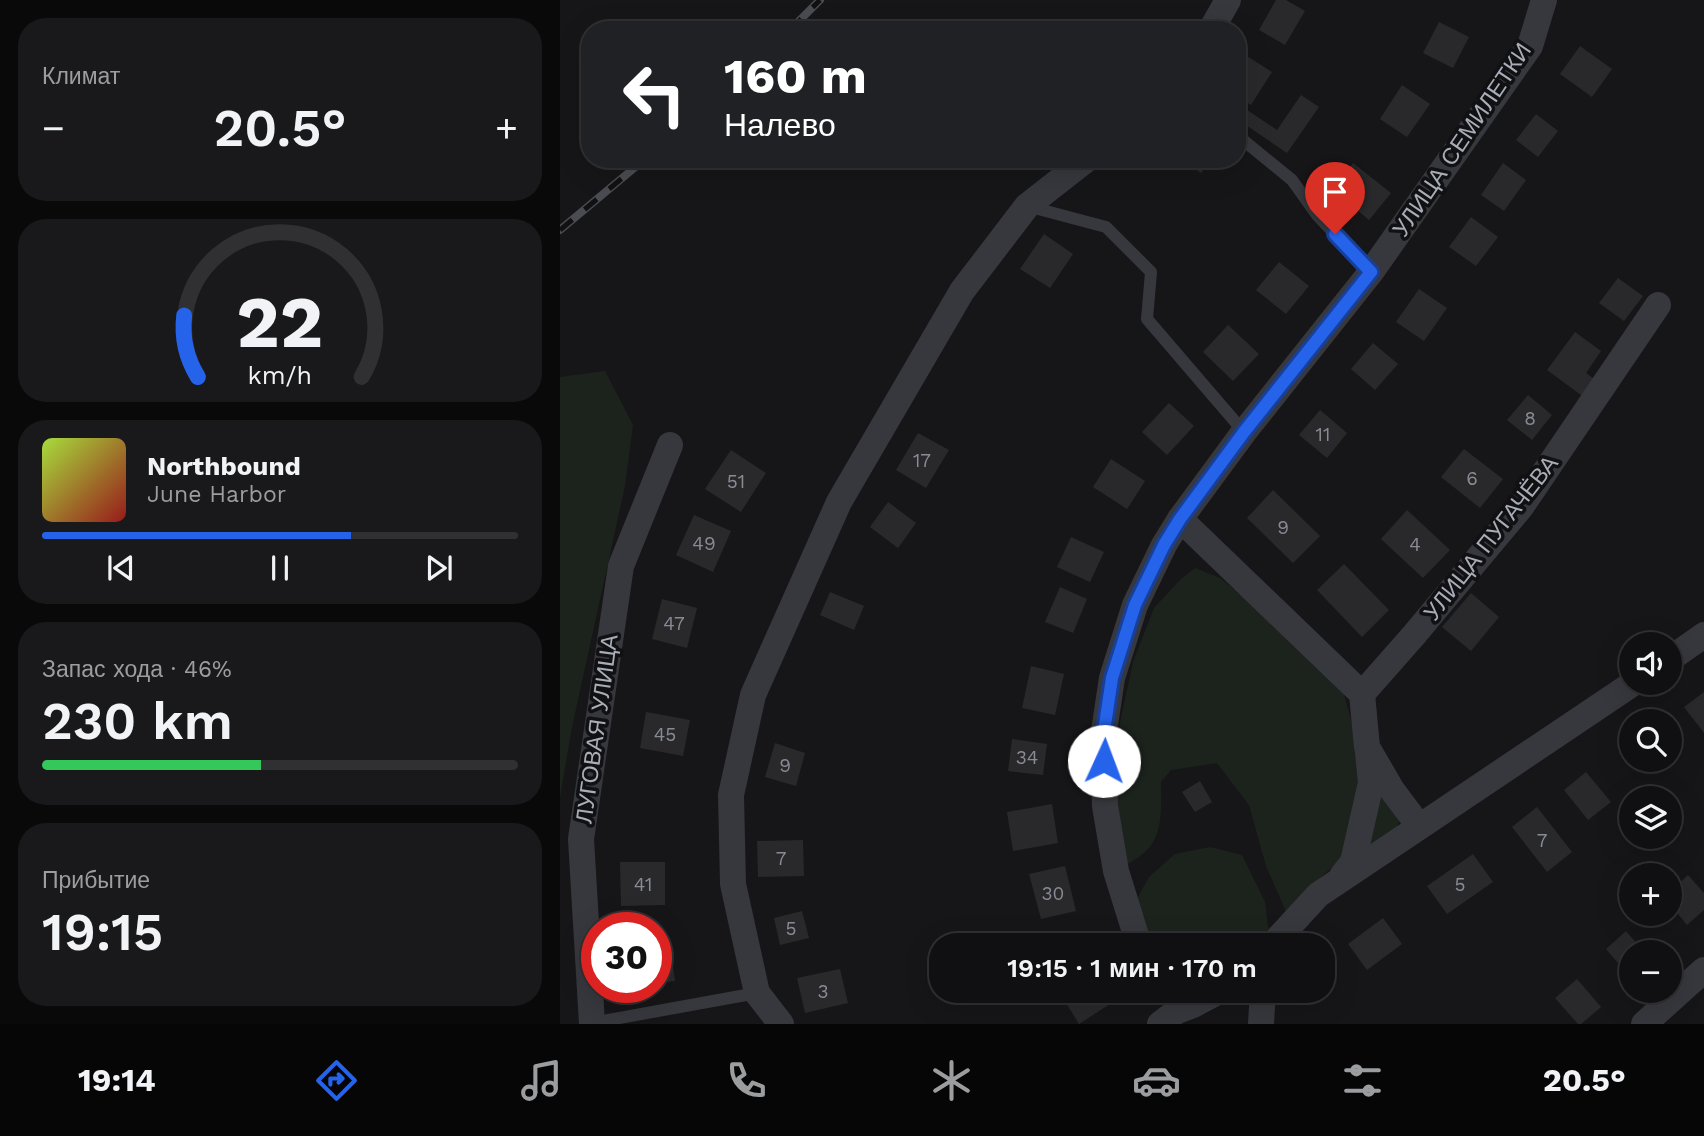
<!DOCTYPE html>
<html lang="ru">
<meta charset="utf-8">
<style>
body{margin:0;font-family:"Work Sans",sans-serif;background:#19191b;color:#f1f3f6;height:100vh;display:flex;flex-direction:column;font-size:26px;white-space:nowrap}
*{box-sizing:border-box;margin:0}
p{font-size:23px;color:#9c9d9f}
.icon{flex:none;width:38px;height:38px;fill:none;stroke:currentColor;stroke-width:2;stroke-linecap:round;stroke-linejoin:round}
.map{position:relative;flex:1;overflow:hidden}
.side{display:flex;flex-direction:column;gap:18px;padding:18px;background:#09090a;width:560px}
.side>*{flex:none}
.hud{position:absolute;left:21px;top:21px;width:665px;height:147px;border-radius:28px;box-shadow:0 7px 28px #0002,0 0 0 2px #303032;background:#202124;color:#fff;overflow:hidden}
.buttons{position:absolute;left:1059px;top:632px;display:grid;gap:14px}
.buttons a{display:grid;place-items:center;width:63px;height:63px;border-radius:50%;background:#101012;box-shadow:0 7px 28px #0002,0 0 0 2px #303032;font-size:35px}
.speed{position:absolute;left:21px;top:912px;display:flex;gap:14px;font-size:35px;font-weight:700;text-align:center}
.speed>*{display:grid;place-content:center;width:91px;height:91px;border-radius:50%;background:#101012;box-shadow:0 7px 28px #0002,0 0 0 2px #303032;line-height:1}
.speed .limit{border:10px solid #d22;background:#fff;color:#111}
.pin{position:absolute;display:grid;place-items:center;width:60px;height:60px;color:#fff;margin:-72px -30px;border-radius:50% 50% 50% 0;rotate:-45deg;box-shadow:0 0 7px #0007}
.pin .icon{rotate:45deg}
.me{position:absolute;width:77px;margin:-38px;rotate:2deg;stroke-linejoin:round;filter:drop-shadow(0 0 5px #0008)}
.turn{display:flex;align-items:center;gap:24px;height:147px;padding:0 28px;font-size:32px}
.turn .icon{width:91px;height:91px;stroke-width:2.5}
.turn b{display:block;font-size:49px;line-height:60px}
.big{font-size:52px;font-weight:600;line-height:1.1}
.side .widget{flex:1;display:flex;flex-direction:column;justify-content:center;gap:10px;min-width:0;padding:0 24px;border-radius:28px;background:#19191b}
.side .dial{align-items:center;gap:0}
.dial svg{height:182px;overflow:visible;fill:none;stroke:#303032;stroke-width:7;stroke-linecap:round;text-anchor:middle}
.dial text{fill:#f1f3f6;stroke:none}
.song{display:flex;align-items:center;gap:21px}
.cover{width:84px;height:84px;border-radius:10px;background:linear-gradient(135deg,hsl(80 70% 55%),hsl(0 70% 35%))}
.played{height:7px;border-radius:4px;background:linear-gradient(90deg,#2563eb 65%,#303032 65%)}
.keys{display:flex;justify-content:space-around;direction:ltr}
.heat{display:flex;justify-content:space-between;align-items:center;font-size:38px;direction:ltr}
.charge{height:10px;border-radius:5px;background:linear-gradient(90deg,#34c759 46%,#303032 0)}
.trip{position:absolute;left:369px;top:933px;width:406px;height:70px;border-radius:28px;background:#101012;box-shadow:0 7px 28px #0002,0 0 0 2px #303032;font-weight:600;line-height:70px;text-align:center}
.tabs{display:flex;height:112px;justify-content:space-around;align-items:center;background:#060607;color:#9c9d9f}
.tabs .icon{width:49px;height:49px}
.tabs .active{color:#2563eb}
.tabs b{font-size:32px;color:#f1f3f6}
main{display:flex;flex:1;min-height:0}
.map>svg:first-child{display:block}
</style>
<main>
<section class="side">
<div class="widget"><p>Климат</p>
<div class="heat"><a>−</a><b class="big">20.5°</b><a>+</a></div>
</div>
<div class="widget dial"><svg viewBox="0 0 100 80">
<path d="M14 69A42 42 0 1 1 86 69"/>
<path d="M14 69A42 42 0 0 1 8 42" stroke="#2563eb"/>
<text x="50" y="56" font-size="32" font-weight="700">22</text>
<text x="50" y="72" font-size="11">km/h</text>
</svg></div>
<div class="widget">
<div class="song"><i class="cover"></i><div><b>Northbound</b><p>June Harbor</p></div></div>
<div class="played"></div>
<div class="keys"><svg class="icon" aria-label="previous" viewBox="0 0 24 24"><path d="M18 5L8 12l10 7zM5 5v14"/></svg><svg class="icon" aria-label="pause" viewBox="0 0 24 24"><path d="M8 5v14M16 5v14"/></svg><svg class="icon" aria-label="next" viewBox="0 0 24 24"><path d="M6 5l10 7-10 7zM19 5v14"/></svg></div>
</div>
<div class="widget"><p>Запас хода · 46%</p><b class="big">230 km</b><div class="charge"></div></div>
<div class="widget"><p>Прибытие</p><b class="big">19:15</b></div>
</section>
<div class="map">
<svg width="1144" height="1024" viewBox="0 0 1144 1024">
<rect width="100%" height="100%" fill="#161618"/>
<g fill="#1c231d">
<polygon points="45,371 73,425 65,486 12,727 0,797 0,377"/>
<path d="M635,568L660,578L725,630L783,690L796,739L826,794L839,822L832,840L783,858L762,876L728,916L706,866L689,805L657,763L611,770L601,782C601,804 604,834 586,851C581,856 574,860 568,864L562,848L555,772L560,723L573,662L594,608L621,579Z"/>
<polygon points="650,847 682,855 705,902 709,934 701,945 592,945 583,926 578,897 589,877 615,854"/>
</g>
<g fill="#29292c">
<polygon points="716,0 726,0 745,11 725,45 699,30"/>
<polygon points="879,22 909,37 893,68 863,53"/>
<polygon points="1020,46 1052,69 1032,97 1000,74"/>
<polygon points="682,53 712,72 691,105 677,96 677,61"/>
<polygon points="842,85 870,104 847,137 820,119"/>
<polygon points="741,95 759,107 727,153 677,119 677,103 717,130"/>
<polygon points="976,114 998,131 978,157 956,140"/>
<polygon points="622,159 652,159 641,173"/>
<polygon points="793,163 831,193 809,220 772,189"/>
<polygon points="943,163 966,180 944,211 921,195"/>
<polygon points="911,217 938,237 916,266 889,247"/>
<polygon points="484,234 513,254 490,288 460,269"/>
<polygon points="719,262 749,286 726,314 696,290"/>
<polygon points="1058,278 1083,296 1064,321 1039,303"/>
<polygon points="859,289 887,308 864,341 836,322"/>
<polygon points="668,325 699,354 673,381 643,352"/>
<polygon points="1015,332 1041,351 1026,373 1037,381 1025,398 987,370"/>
<polygon points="813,343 838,364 815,390 791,369"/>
<polygon points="968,395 992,415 972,440 947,420"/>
<polygon points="609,403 634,426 607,455 582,432"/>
<polygon points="760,410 787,433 767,458 739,435"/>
<polygon points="358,433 389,450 366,488 336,470"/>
<polygon points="904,449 943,479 920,508 881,477"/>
<polygon points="171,450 206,473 181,512 145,489"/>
<polygon points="551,459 585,481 567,509 533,487"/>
<polygon points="713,490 760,536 733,563 687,518"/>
<polygon points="328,502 356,523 338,548 310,527"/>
<polygon points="847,510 890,550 863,578 821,539"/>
<polygon points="134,515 171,531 153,572 116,555"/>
<polygon points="511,537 544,552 530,582 497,567"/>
<polygon points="784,564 829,610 802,637 757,590"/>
<polygon points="500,587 527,599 513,633 485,622"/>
<polygon points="270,592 304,606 294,630 260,615"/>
<polygon points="911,593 939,617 911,651 882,627"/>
<polygon points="102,599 137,608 127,648 92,639"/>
<polygon points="471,666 504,674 495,715 462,708"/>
<polygon points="1144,692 1144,733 1124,707"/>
<polygon points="86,712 130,720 123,756 80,748"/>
<polygon points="452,739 487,744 483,775 448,771"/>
<polygon points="215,743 245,753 236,786 205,777"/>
<polygon points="1076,760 1103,760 1085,772"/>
<polygon points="1026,772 1051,802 1028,820 1004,790"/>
<polygon points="640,781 652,802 635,812 622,792"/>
<polygon points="492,804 498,843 453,851 447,812"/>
<polygon points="977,807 1012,852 987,872 952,827"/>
<polygon points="243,840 244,876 198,877 197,841"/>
<polygon points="913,854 933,882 887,914 867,886"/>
<polygon points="60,862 105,862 105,905 61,906"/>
<polygon points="505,866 516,911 481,919 469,874"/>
<polygon points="1128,875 1144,893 1144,910 1127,925 1110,904 1110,892"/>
<polygon points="242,911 249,938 220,945 214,918"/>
<polygon points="823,918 842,944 807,970 788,944"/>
<polygon points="1066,931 1084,952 1071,952 1071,978 1046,949"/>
<polygon points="109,936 115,981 96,983 96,937"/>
<polygon points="280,969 288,1003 245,1013 237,978"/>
<polygon points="1017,979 1041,1007 1021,1024 1018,1024 995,998"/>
<polygon points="498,990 541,990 550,1004 519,1024"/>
</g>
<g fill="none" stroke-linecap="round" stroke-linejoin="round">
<g stroke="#37383d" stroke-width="12">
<polyline points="677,135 732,180 757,215 811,272"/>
<polyline points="467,206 546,227 591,272 587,319 684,432"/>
<polyline points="32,1023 197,993"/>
</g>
<g stroke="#37383d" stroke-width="26">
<polyline points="651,30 668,0"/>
<polyline points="620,519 802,694 807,747 832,790 859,826"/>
<polyline points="1110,659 1144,635"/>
<polyline points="802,694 854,635 961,507 1098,305"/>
<polyline points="782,876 793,862 811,783 808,752"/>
<polyline points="579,945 556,871 545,806 543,738 552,678 575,605 604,545 620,519 684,432 811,272 970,46 984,0"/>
<polyline points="712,945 758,895 1075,682"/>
<polyline points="32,1024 21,839 61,566 110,445"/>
<polyline points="221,1024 197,993 173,884 171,795 193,695 279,502 402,291 467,206 527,159"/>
<polyline points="600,1024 617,1011 633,1005 661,990"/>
<polyline points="701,1024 703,990"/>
<polyline points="1084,1024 1144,970"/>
</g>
<defs>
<g id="rail">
<polyline points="230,30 260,0"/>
<polyline points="0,230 85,159"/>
</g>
</defs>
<use href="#rail" stroke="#4a4c52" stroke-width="8"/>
<use href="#rail" stroke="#111113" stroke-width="5" stroke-dasharray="16" stroke-linecap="butt"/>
</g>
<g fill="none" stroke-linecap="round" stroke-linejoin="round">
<defs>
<polyline id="route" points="544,761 543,738 552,678 575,605 604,545 620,519 684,432 811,272 775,234"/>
</defs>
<use href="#route" stroke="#184099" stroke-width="18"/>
<use href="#route" stroke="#2563eb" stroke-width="12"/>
</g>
<g text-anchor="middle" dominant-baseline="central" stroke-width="7" stroke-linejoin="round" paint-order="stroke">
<g font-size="19" fill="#888b94">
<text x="970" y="418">8</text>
<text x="763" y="434">11</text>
<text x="362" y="460">17</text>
<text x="912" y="478">6</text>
<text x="176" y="481">51</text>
<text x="723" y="527">9</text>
<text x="144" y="543">49</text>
<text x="855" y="544">4</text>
<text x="114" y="623">47</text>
<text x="105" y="734">45</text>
<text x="467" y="757">34</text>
<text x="225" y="765">9</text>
<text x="982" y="840">7</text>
<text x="221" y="858">7</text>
<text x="83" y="884">41</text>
<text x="900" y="884">5</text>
<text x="493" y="893">30</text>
<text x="231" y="928">5</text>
<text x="263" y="991">3</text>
</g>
<g font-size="23" fill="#a8adb8" stroke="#111113">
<text transform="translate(902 140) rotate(-56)">УЛИЦА СЕМИЛЕТКИ</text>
<text transform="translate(931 538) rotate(-52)">УЛИЦА ПУГАЧЁВА</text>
<text transform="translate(37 729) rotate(-82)">ЛУГОВАЯ УЛИЦА</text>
</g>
</g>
</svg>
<div class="buttons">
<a><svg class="icon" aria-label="sound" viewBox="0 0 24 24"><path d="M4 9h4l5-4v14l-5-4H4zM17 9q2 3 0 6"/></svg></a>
<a><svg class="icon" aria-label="search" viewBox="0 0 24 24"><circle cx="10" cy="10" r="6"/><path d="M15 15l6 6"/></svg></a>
<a><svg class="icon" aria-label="layers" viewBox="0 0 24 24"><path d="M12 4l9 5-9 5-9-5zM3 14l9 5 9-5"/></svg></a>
<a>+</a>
<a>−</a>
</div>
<div class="speed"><div class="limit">30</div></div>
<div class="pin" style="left:775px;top:234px;background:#d93025"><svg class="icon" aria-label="arrive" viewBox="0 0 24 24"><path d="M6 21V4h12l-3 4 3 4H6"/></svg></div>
<svg class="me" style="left:544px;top:761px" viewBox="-20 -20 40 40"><circle r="19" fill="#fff"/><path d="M0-13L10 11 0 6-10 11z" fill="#2563eb"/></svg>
<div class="trip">19:15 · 1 мин · 170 m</div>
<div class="hud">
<div class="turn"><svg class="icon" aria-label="left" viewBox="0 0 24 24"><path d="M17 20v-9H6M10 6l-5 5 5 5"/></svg><div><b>160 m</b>Налево</div></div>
</div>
</div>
</main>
<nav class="tabs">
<b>19:14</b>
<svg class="icon active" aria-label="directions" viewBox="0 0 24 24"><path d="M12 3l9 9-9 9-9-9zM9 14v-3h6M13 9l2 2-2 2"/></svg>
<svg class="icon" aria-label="music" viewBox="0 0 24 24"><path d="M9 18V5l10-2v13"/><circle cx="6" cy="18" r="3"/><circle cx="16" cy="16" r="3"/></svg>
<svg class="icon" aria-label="phone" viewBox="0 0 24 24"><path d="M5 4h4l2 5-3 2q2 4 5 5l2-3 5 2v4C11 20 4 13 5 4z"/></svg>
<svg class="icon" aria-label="climate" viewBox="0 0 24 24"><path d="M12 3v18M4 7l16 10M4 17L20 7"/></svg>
<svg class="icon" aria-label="car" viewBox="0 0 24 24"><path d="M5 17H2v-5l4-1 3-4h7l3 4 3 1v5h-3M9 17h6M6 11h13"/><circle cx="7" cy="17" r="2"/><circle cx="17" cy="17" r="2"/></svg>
<svg class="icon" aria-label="filters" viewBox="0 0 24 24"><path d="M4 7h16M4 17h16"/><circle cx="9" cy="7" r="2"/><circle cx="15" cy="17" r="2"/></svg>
<b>20.5°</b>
</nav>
